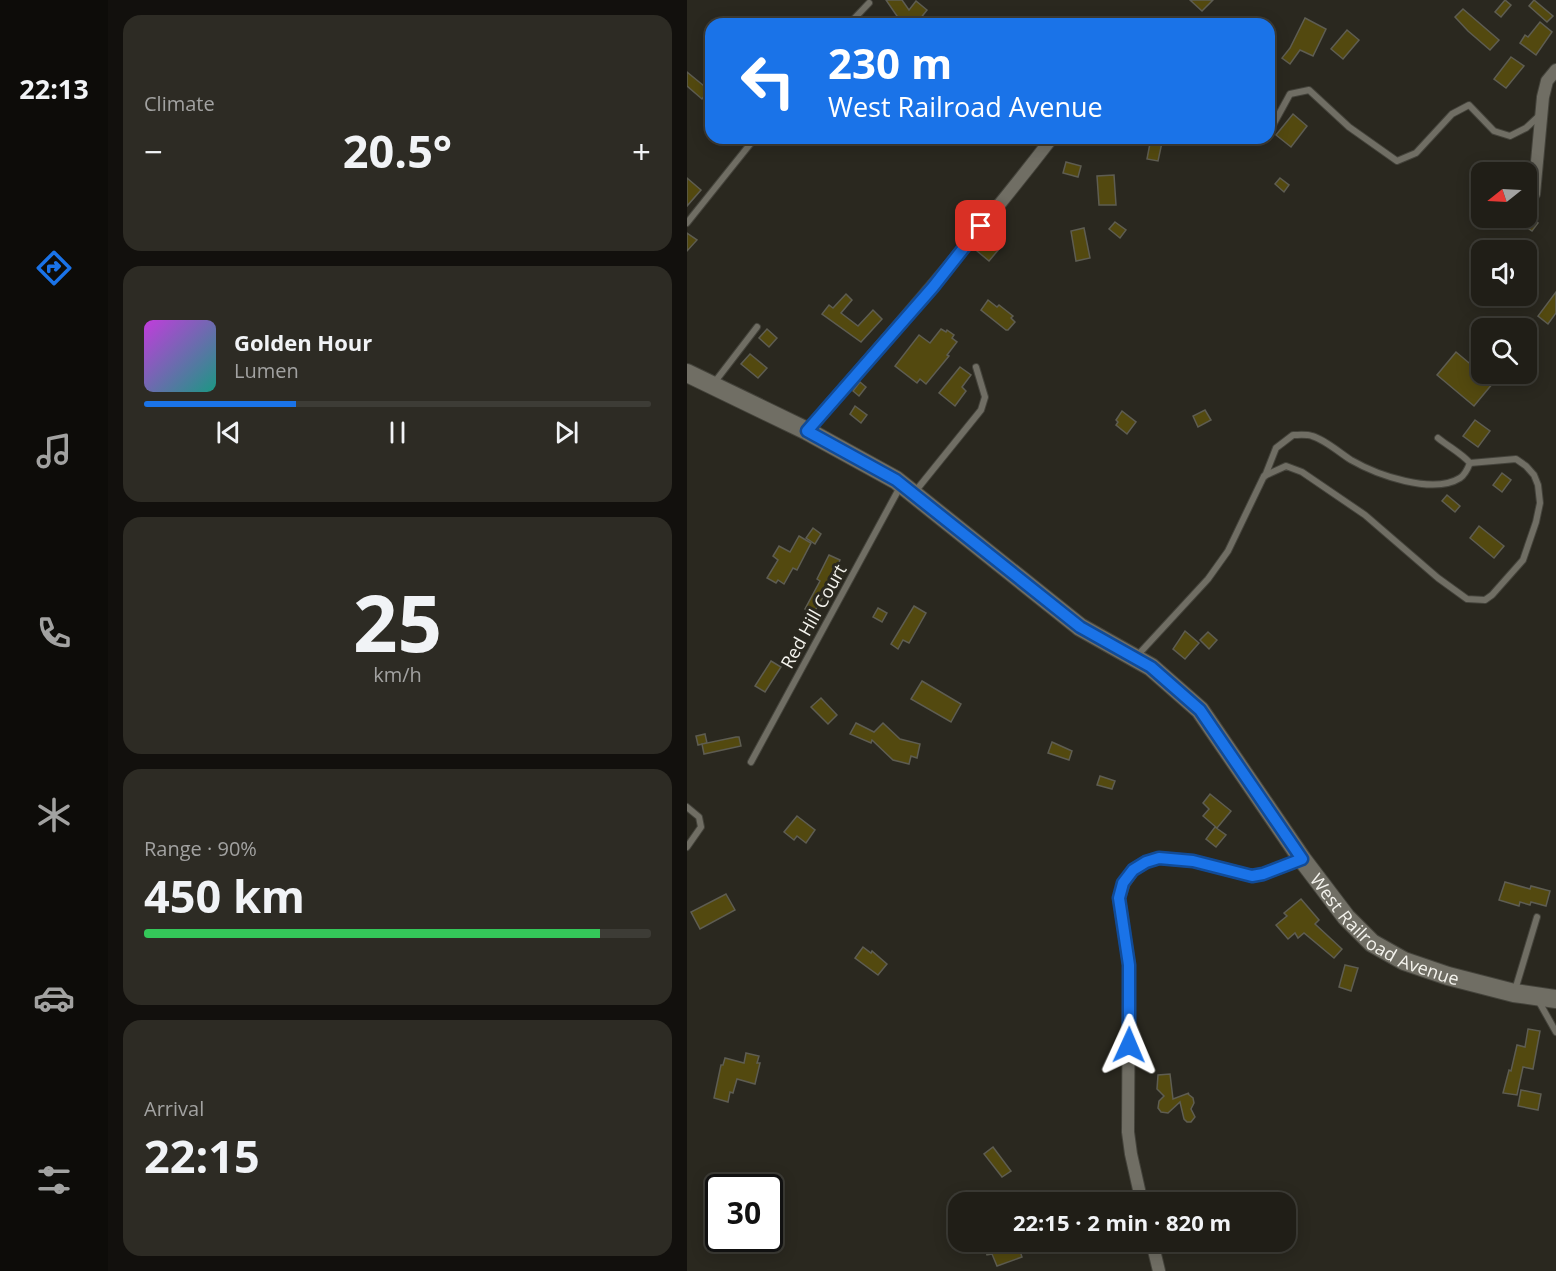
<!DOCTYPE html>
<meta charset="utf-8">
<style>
body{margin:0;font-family:"Open Sans",sans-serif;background:#2d2b24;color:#f1f3f6;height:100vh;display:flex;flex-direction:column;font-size:22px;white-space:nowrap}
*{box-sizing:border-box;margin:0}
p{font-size:20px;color:#a2a2a1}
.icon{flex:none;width:33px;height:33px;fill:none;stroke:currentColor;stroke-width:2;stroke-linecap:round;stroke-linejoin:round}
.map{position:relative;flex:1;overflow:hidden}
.drawer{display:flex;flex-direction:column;gap:15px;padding:15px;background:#12100d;width:579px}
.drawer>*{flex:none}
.top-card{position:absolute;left:18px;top:18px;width:570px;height:126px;border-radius:18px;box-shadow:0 3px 15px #0003,0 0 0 2px #3d3c36;background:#1a73e8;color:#fff;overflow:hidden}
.needle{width:39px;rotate:252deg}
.controls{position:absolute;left:784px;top:162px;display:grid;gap:12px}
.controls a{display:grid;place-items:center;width:66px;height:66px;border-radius:12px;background:#201e17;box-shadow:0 3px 15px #0003,0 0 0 2px #3d3c36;font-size:30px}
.speed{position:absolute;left:18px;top:1174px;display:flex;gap:12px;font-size:30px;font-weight:700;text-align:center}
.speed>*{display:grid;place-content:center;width:78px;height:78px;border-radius:50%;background:#201e17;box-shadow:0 3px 15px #0003,0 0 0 2px #3d3c36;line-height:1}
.speed .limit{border:3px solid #111;border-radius:9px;background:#fff;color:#111}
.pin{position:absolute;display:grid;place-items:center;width:51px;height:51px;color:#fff;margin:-26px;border-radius:12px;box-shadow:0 3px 9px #0006}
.me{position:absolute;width:66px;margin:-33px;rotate:1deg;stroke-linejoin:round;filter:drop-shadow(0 0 4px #0008)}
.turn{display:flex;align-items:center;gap:21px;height:126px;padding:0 24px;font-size:27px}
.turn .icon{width:78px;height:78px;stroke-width:2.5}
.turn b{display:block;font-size:42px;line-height:51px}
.big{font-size:45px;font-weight:700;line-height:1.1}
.drawer .widget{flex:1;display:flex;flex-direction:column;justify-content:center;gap:9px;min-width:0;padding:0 21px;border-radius:18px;background:#2d2b24}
.drawer .dial{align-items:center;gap:0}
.dial b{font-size:78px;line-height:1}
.song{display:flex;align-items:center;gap:18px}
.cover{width:72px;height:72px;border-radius:9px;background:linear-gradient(135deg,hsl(290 70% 55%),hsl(170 70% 35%))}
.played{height:6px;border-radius:3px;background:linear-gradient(90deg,#1a73e8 30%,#3d3c36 30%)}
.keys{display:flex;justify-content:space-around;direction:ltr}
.heat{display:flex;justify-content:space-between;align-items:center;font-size:33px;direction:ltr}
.charge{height:9px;border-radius:4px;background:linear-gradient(90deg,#34c759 90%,#3d3c36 0)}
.trip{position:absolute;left:261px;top:1192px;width:348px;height:60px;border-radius:18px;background:#201e17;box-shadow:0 3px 15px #0003,0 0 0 2px #3d3c36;font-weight:700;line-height:60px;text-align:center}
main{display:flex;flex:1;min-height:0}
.dock{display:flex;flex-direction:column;width:108px;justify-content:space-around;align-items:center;background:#0d0c09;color:#a2a2a1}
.dock .icon{width:42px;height:42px}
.dock .selected{color:#1a73e8}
.dock b{font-size:27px;color:#f1f3f6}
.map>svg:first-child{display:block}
</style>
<main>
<nav class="dock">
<b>22:13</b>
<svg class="icon selected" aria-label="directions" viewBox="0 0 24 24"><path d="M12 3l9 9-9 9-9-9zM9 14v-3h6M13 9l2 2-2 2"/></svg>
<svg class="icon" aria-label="music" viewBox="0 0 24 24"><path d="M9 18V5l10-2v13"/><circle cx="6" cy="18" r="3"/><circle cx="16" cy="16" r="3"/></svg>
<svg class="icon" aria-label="phone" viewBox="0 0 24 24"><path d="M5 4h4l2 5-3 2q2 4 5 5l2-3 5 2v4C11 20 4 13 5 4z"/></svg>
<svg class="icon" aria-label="climate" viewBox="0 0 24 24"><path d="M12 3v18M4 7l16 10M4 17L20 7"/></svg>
<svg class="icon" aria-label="car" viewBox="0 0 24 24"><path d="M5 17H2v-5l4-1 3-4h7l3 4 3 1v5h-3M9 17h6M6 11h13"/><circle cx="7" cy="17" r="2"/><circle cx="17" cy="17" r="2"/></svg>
<svg class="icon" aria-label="filters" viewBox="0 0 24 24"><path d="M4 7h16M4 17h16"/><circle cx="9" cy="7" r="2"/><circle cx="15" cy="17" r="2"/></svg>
</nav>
<section class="drawer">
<div class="widget"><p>Climate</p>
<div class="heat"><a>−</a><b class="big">20.5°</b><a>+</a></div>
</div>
<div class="widget">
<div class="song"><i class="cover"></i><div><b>Golden Hour</b><p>Lumen</p></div></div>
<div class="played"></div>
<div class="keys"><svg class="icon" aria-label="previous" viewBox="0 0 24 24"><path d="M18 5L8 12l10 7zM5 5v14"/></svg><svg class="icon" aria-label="pause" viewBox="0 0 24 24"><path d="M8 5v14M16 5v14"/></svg><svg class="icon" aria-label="next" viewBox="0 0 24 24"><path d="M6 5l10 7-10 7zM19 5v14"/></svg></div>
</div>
<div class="widget dial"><b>25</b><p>km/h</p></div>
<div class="widget"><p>Range · 90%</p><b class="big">450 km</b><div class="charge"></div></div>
<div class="widget"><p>Arrival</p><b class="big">22:15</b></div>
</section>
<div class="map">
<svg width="869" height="1271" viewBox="0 0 869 1271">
<rect width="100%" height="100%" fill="#2a281f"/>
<g fill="#53490f" stroke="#5e5d52" stroke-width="1.5">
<polygon points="199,0 215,0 222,10 229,1 240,10 229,24 218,24 212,19"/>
<polygon points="503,0 526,0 515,11"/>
<polygon points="818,0 824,5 814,17 808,12"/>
<polygon points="847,0 866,16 860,22 842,6"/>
<polygon points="776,9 812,40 803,50 781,31 768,17"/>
<polygon points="618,18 639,29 626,56 613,50 603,64 595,58 603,48"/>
<polygon points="853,22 865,32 849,55 833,43 838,35 841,37"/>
<polygon points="660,30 672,40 656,59 644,49"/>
<polygon points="824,57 837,66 819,88 807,79"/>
<polygon points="0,72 22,90 15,99 0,86"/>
<polygon points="606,114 620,126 604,147 589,135"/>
<polygon points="464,138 476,138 471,161 460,159"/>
<polygon points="379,162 394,166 391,177 376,173"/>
<polygon points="427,175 429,205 412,205 410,176"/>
<polygon points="0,178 14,190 0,206"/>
<polygon points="593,178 602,185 597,192 588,184"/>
<polygon points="840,202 850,210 844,218 851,223 845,231 826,218 840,218"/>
<polygon points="428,222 439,230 433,238 422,229"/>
<polygon points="397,228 403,258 389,261 384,231"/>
<polygon points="0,233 10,240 0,251"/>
<polygon points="300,239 312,249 302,261 290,251"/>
<polygon points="869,292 869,313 861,324 851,316"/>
<polygon points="159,294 165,300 154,313 171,326 186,310 195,319 174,342 135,314 142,305 146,308"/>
<polygon points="301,300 310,307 312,305 326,316 324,318 328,322 321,330 319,330 294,310"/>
<polygon points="80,329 90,338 82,347 72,338"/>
<polygon points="254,329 259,332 260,330 267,335 265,338 270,342 260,355 262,356 239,384 233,379 230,383 208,366 232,335 243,343"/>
<polygon points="769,352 806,383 787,406 750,375"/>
<polygon points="63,354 80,368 71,378 54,364"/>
<polygon points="273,367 284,375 275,387 279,391 268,406 252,393"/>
<polygon points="173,382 179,387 172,396 166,391"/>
<polygon points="168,406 180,415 174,423 163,414"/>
<polygon points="518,410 524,420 511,427 506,416"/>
<polygon points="435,411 449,422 440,434 429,425 431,422 429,420"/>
<polygon points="788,420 803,431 791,447 776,436"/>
<polygon points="815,473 824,480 815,492 806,485"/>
<polygon points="760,495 773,506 768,512 755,501"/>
<polygon points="792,526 817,546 807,558 783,538"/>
<polygon points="126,528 134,534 128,544 119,538"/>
<polygon points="112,536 124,543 110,570 106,568 97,584 91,580 89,583 80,578 91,560 86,556 92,546 103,552"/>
<polygon points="142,555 153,560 149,570 156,574 151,585 145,582 126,614 118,609 133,581 130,579"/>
<polygon points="227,606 239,613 222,643 216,640 211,649 204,644"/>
<polygon points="191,608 200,613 195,622 186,617"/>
<polygon points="498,631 512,643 498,659 486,649"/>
<polygon points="521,632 530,640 522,649 513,640"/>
<polygon points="84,661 94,667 78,692 68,686"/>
<polygon points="235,681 274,704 264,722 224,699"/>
<polygon points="134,698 150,715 141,724 124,707"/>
<polygon points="169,723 187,732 196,723 213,739 233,744 230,758 224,756 222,764 206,760 185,740 184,743 163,734"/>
<polygon points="18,734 20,743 11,745 9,736"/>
<polygon points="49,737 52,737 54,746 17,754 15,744"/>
<polygon points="365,742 385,751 382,760 361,753"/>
<polygon points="413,776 428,781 425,789 410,785"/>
<polygon points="523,794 544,811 530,828 516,816 522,809 516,803"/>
<polygon points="110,816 128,830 119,843 110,836 107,840 97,832"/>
<polygon points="528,827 539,835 529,847 519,839"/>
<polygon points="818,882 843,889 844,886 863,891 859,906 844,902 843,905 833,902 832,906 812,900"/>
<polygon points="39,894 48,910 13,929 4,912"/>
<polygon points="614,899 632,920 628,924 655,949 647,958 617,933 611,938 608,933 601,939 589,925 600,916 597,913"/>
<polygon points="176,947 184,953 185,951 200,964 191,975 168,958"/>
<polygon points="658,965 671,968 664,991 652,987"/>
<polygon points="841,1029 853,1031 846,1069 836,1067 830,1095 816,1093 822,1070 824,1071 830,1045 838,1047"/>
<polygon points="59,1053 72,1056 70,1063 73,1063 68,1084 50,1079 46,1093 43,1092 41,1102 27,1098 34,1065 36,1065 38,1058 57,1063"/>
<polygon points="483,1074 486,1099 502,1093 501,1094 506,1098 507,1103 504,1109 508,1117 504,1122 500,1122 497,1119 493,1102 481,1113 474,1112 471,1108 472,1101 477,1096 470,1089 471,1075"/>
<polygon points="834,1090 854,1094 851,1110 831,1106"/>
<polygon points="306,1147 324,1171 315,1177 297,1154"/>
<polygon points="296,1242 330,1242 335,1257 310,1266 305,1254 300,1255"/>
</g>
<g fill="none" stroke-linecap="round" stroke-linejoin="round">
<defs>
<g id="lane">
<polyline points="162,24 182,3"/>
<polyline points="586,125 603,94 622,90 662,127 710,161 729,153 765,114 782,105 807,131 823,136 839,128 853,115"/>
<polyline points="0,223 68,138"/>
<polyline points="27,383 70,327"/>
<path d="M578,476L589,448L606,435C612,435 619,434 625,436C637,439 653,453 664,460C690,475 746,495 773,478C778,475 781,468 783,463C774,453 762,447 751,438"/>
<polyline points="227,493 294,410 298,397 289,367"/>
<polyline points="449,657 521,579 541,551 577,476 599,466 615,472 678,515 751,578 780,599 798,600 805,595 836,560 849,522 853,503 851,485 847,475 839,466 829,459 783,463"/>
<polyline points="64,762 213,487"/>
<polyline points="0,807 12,817 14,827 0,847"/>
<polyline points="828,990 850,917"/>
<polyline points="851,1000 869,1032"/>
</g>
<g id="street">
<polyline points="847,194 856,97 860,81 869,70"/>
<path d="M120,431C204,335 287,239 365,138"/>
<polyline points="455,1203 444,1154 441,1132 442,965 432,898 437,883 446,870 459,862 472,858 506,861 565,876 576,874 615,859"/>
<polyline points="465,1242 472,1271"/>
</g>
<g id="secondary">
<path id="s1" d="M0,373L120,431L209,480L393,627L464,667L513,710L615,859L659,917L685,943L717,961L761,976L827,993L869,999"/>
</g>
</defs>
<use href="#lane" stroke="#44433b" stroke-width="8"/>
<use href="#street" stroke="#44433b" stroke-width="14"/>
<use href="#secondary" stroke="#44433b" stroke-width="20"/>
<use href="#lane" stroke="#706e64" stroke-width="6"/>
<use href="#street" stroke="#706e64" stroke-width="12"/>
<use href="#secondary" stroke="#706e64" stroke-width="18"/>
</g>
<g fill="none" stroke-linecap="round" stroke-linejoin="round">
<defs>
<polyline id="route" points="294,226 246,287 120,431 209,480 393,627 464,667 513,710 615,859 576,874 565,876 506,861 472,858 459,862 446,870 436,883 432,898 442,965 442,1045"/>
</defs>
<use href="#route" stroke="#114b97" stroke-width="15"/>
<use href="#route" stroke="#1a73e8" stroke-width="10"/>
</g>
<g text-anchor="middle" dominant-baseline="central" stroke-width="6" stroke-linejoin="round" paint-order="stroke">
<g font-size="18" fill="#f4f3ed" stroke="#2a281f">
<text transform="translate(126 616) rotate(-61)">Red Hill Court</text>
<text stroke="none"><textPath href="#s1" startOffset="910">West Railroad Avenue</textPath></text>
</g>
</g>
</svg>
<div class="controls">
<a><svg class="needle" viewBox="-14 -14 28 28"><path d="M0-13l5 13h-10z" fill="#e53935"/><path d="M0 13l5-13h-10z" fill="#a2a2a1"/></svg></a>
<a><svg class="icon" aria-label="sound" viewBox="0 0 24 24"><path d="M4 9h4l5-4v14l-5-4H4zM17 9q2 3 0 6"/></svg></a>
<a><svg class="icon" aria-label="search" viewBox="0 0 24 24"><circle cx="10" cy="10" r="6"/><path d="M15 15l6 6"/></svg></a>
</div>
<div class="speed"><div class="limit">30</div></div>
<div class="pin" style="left:294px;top:226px;background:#d93025"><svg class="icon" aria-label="arrive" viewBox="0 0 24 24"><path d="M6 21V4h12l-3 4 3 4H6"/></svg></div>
<svg class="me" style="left:442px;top:1045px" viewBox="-20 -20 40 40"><path d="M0-17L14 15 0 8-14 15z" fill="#1a73e8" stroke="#fff" stroke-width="4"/></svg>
<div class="trip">22:15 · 2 min · 820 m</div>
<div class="top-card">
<div class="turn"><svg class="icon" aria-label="left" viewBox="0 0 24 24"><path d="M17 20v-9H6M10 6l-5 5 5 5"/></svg><div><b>230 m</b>West Railroad Avenue</div></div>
</div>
</div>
</main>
